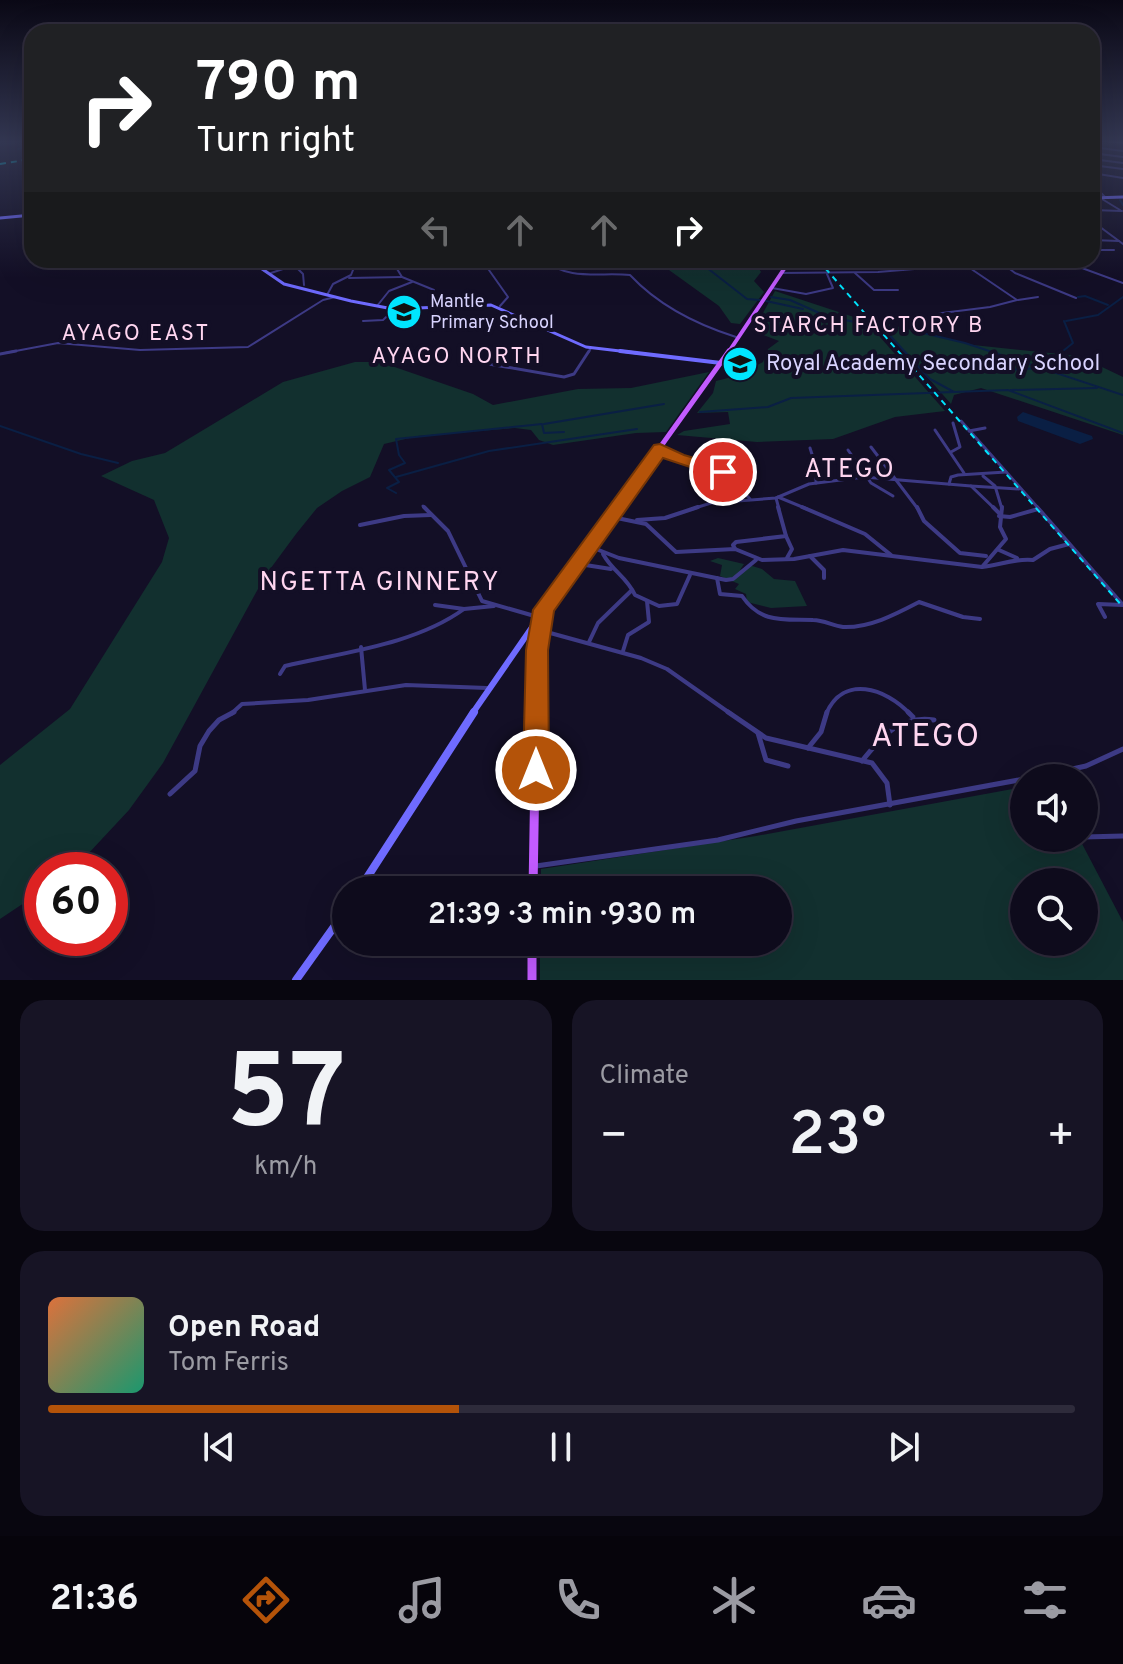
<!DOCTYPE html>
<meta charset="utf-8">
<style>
body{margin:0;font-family:Overpass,sans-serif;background:#171425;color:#f1f3f6;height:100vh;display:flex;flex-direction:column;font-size:30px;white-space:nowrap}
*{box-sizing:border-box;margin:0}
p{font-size:26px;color:#9b9ba3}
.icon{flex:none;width:44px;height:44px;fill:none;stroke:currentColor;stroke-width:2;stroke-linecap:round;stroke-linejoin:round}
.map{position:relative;height:980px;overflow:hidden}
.details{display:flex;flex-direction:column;gap:20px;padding:20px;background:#08060f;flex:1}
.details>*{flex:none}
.guide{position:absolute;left:24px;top:24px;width:1076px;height:244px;border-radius:24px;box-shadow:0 8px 32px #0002,0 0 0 2px #2e2b3b;background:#202124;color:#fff;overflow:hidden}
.controls{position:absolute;left:1010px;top:764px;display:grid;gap:16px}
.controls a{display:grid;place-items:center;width:88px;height:88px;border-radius:50%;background:#0e0b1c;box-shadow:0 8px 32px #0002,0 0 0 2px #2e2b3b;font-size:40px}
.speed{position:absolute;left:24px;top:852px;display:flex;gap:16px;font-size:40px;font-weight:700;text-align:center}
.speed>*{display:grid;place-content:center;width:104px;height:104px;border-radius:50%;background:#0e0b1c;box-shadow:0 8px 32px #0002,0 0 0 2px #2e2b3b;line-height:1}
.speed .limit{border:12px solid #d22;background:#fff;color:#111}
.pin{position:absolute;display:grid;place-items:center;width:68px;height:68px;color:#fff;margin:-34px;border:4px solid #fff;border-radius:50%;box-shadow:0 2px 8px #0007}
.me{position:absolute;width:88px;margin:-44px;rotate:0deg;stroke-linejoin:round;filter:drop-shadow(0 0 6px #0008)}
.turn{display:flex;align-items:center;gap:28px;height:168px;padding:0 40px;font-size:36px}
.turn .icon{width:104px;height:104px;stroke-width:2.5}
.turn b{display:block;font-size:56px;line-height:68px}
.lanes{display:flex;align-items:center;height:76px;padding:0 40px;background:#0003;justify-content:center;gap:40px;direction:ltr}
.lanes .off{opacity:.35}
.big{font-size:60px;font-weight:600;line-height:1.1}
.details .tile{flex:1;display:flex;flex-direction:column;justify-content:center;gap:12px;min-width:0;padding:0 28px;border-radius:24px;background:#171425}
.details .dial{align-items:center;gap:0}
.dial b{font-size:104px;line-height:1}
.song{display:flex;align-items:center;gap:24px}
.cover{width:96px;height:96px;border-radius:12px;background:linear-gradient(135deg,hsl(20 70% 55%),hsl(160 70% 35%))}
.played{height:8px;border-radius:4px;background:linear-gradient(90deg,#b45309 40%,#2e2b3b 40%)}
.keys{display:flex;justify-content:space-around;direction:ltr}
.heat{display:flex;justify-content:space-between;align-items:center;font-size:44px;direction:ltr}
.details .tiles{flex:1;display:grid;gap:20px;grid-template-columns:1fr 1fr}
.tile:last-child{grid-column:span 2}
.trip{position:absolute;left:332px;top:876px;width:460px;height:80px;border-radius:40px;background:#0e0b1c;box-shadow:0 8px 32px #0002,0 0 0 2px #2e2b3b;font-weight:600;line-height:80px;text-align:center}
.tabs{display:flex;height:128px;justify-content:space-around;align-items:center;background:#06040b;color:#9b9ba3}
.tabs .icon{width:56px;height:56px}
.tabs .current{color:#b45309}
.tabs b{font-size:36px;color:#f1f3f6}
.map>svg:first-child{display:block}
</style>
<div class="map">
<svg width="1123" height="980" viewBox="0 0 1123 980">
<rect width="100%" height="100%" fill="#130f26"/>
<g fill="#12302f" fill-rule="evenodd">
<polygon points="665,260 753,260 761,272 754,281 764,292 740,324 731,323 719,306 669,270"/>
<polygon points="775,291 866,321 945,411 895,417 833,439 757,442 677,435 684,431 730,424 728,412 697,413 713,393 716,381 736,376 763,362 768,349 779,341 753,331"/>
<polygon points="879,322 973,345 1079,356 1123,377 1123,435 981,388 954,395 951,404"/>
<polygon points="355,362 380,362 473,394 493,405 578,389 631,388 709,372 666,432 636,433 553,445 539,440 531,430 515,428 418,436 384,444 370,477 342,491 317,508 296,534 265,576 163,763 129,810 73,870 42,870 42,891 0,919 0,765 70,709 162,562 169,538 154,500 101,476 132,461 165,453 283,382"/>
<polygon points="718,558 744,564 740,570 749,565 762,569 774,579 795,581 807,606 771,608 747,602 746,594 735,589 739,584 720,576 722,565 710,561"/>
<path d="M1024,787V838H1079L1123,922V980H540V942H778V890H541V869L756,836ZM1024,882H1084V942H1024Z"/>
</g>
<polygon fill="#0a1f44" points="1023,412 1092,436 1093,439 1080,444 1018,421 1017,417"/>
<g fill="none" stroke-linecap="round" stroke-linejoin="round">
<g stroke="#0a1f44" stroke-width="2">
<polyline points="0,142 7,141"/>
<polyline points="25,142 32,141"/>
<polyline points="0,145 23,141"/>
<polyline points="18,149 32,145"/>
<polyline points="1120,200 1123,205"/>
<polyline points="697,260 747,299 760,300"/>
<polyline points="771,297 790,300 826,316 883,328 930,379 954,392"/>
<polyline points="1078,297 1085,296 1108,305"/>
<polyline points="766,301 803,309"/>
<polyline points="1066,321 1098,315 1123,297"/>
<polyline points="919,332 965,343 1123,395"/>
<polyline points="1063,351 1073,343 1064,321"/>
<polyline points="977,372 1039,368"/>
<polyline points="1011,390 1097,388"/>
<polyline points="700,412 768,407 791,398 1008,390 1123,433"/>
<polyline points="544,424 664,404"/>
<polyline points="0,426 81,454 118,463"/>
<polyline points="396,477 489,451 637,429"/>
<polyline points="396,493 387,488 399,482 389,470 405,463 399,455 396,439 542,424 544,433 564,432"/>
</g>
<g stroke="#3d3a85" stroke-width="2">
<polyline points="1092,147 1123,151"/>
<polyline points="1092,153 1123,157"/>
<polyline points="1092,159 1123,163"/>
<polyline points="1092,165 1123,169"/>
<polyline points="1092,173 1123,178"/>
<polyline points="1092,184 1105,197"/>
<polyline points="1102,199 1120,210"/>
<polyline points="1092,210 1122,211"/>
<polyline points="1092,221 1123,244"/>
<polyline points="1092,240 1119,241"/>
<polyline points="1092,250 1114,250"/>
<polyline points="286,260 291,266"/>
<path d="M544,260C568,281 601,272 630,275C658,305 698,325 736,337"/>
<polyline points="885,260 903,270"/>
<polyline points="1060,260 1123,283"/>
<polyline points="378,263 394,264 402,277 434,290 430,306"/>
<polyline points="1002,263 1015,273 1076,298"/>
<polyline points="296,267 303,274 304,285"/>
<polyline points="271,273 292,266 341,260"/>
<polyline points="781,273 878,272 1025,260"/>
<polyline points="855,273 874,290 898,290"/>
<polyline points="349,278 402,277"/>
<polyline points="772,288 806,294 833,288 827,274"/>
<polyline points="327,295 333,284 351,275 357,260"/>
<polyline points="1018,300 1038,297"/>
<polyline points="377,306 389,291 412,282"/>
<polyline points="500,306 508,297 484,263 511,260"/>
<polyline points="934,314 990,307 1017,300 958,260"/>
<polyline points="363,321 383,320 395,309"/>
<polyline points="5,353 58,343 140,350 248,347 323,300 335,297"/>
<polyline points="588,353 591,348"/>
</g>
<g stroke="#3d3a85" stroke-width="3">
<polyline points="0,354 16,351"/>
<polyline points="476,359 483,363 564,377 574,374 589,351"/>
<polyline points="961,421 1039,509"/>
<polyline points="935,430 964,473"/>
<polyline points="969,431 985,428"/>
<polyline points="871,447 918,509"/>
<polyline points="744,448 746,458 735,468 723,472 722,478 737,485 750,499"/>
<polyline points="810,448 816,467 816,483"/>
<polyline points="660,449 677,459 723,472"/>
<polyline points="848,450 871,483 893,496"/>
<polyline points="951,452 960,447 953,423"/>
<polyline points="983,476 995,486 1002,509"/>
<polyline points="949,484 951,477 958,475 1006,472"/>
<polyline points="971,486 1019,489"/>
<polyline points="778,497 807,509"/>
<polyline points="776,498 779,509"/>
<polyline points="423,506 426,509"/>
<polyline points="692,509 711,503 776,498 809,484 864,477 971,486 995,509"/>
</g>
<g stroke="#3d3a85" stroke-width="4">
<polyline points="424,507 448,531 482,601 538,617"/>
<polyline points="802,507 865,534 891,555"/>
<polyline points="917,507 924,521 960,553 986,556"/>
<polyline points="993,507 1000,514"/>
<polyline points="1037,507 1123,605"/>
<polyline points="999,516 1010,517 1038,509"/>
<path d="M612,517L646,524L676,552L735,549L762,560L794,559L843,550L982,567C1000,565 1015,558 1033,560L1050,549L1069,544"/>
<polyline points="637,520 665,518 698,507"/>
<polyline points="360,525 404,516 431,515"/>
<polyline points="786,536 792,549 787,558"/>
<polyline points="591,547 619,558 726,580 733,579 756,560"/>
<polyline points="735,549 733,545 736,542 786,536 778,507"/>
<polyline points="999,550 1017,558"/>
<path d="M603,554C613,572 626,576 635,595L659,606L677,604L690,575"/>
<polyline points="810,556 824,570 824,578"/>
<polyline points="579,564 611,569"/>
<polyline points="982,567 1006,539 1000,527 1002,507"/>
<path d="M717,578L720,594L742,596C761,624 783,619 813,620C824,620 833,626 843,627C870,628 896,614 919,602L963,617L980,619"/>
<polyline points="435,605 464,609 494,606"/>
<polyline points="1105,617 1098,604 1123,605"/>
<polyline points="543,631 641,658 667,669 731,714"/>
<polyline points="589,642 598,623 631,591"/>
<polyline points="361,647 365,690"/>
<polyline points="623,651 628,635 649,622 647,601"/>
<path d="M280,674L285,666C344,652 414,645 464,609"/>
<polyline points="231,714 242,704 308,700 406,685 487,688"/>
<path d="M826,714C843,674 886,688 910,714"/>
</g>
<g stroke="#3d3a85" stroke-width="5">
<polyline points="728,712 766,738 872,763 887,783 890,805"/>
<polyline points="908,712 913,717"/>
<polyline points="758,733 766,760 788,766"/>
<polyline points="808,748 821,732 827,712"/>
<path d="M862,761C882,736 900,715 934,720"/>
<polyline points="1031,778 1086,766 1123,749"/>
<polyline points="170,794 195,771 200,746 209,731 219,720 234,712"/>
<polyline points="1084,837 1123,836"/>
<polyline points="536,866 718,840 796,821 1024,779"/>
</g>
<g stroke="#6f6bff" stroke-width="3">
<polyline points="1092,198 1123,197"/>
<polyline points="0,218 32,215"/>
<polyline points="249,260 284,284 351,301 393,309 491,305 586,347 637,353"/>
</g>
<polyline stroke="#6f6bff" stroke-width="4" points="620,351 721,363"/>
<polyline stroke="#6f6bff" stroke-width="6" points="472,714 544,610"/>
<g stroke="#6f6bff" stroke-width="8">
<polyline points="359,890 474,712"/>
<polyline points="296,980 346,910"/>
</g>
<polyline stroke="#c25bff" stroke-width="3" points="1108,141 1123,142"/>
<polyline stroke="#c25bff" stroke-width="4" points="728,353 790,260"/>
<polyline stroke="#c25bff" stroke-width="5" points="616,509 729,351"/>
<polyline stroke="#c25bff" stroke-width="7" points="536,714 537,650 544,610 618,507"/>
<g stroke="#c25bff" stroke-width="9">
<polyline points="533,890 536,712"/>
<polyline points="532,942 532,980"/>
</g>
<g stroke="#00e5ff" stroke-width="2" stroke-dasharray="6 5" stroke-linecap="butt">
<polyline points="0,164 32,159"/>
<polyline points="818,260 1123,607"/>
</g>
</g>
<linearGradient id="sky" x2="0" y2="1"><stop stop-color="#0a0815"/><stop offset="0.51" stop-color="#333752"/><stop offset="1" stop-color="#333752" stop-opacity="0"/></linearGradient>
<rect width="1123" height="278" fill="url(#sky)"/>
<polygon fill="#b45309" stroke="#753606" stroke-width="2" points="660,444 684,455 729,468 732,472 723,478 663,458 554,611 548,650 549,770 545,778 536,781 527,778 523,770 526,650 533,610 654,445"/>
<defs>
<symbol id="school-disc" viewBox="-11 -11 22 22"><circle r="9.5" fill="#00e5ff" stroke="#130f26"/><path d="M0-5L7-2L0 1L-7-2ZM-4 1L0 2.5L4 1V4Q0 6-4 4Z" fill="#111"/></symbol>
</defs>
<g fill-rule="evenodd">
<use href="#school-disc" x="384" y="292" width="40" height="40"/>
<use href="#school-disc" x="720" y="344" width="40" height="40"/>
</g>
<g text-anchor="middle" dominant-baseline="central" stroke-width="8" stroke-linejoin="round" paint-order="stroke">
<g font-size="18" fill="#d9d4ff" stroke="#130f26" text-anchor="start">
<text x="430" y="302">Mantle<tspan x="430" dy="21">Primary School</tspan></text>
</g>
<g font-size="22" letter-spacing="2" fill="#ffd6f0" stroke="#130f26">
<text x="869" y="326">STARCH FACTORY B</text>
<text x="136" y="334">AYAGO EAST</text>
<text x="457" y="357">AYAGO NORTH</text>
</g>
<g font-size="22" fill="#d9d4ff" stroke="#130f26" text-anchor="start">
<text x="766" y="364">Royal Academy Secondary School</text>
</g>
<g font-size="26" letter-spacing="2" fill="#ffd6f0" stroke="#130f26">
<text x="850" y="470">ATEGO</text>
<text x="380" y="583">NGETTA GINNERY</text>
</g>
<g font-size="32" letter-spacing="2" fill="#ffd6f0" stroke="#130f26">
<text x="926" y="738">ATEGO</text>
</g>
</g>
</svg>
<div class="controls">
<a><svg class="icon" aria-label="sound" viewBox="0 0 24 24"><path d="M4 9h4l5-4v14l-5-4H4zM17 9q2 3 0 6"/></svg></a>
<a><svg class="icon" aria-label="search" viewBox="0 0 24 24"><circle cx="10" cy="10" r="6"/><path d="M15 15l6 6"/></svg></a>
</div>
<div class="speed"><div class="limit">60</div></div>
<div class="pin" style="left:723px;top:472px;background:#d93025"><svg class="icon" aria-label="arrive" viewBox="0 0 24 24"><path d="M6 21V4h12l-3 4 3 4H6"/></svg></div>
<svg class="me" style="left:536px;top:770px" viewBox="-20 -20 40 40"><circle r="17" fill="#b45309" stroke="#fff" stroke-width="3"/><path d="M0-11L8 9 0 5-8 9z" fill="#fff"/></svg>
<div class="trip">21:39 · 3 min · 930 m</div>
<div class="guide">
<div class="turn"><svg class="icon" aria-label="right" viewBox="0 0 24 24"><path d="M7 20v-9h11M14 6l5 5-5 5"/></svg><div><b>790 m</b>Turn right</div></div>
<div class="lanes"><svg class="icon off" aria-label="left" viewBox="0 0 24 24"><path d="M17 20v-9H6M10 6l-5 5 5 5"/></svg><svg class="icon off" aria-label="ahead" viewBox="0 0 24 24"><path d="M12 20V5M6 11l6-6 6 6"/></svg><svg class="icon off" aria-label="ahead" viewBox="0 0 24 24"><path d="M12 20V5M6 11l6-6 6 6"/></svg><svg class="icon" aria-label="right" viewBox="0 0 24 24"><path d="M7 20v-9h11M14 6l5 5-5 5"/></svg></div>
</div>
</div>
<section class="details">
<div class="tiles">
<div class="tile dial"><b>57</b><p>km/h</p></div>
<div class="tile"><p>Climate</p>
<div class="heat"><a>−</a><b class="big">23°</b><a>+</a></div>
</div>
<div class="tile">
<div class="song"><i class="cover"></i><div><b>Open Road</b><p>Tom Ferris</p></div></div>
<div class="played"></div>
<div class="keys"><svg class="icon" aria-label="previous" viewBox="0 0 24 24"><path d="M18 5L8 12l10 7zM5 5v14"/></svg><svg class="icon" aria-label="pause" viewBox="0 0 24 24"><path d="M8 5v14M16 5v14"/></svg><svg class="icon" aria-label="next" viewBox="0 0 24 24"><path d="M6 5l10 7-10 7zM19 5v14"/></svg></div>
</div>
</div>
</section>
<nav class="tabs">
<b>21:36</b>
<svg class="icon current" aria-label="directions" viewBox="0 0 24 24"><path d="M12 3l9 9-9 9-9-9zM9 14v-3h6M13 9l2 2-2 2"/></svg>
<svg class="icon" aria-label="music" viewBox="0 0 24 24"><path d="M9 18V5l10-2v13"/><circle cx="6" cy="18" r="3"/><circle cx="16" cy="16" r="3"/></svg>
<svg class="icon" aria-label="phone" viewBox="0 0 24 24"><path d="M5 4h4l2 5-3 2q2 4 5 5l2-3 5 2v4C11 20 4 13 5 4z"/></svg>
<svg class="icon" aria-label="climate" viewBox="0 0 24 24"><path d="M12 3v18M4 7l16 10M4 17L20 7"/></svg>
<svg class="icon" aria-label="car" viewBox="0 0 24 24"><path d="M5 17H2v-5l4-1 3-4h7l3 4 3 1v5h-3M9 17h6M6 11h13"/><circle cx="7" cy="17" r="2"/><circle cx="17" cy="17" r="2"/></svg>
<svg class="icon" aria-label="filters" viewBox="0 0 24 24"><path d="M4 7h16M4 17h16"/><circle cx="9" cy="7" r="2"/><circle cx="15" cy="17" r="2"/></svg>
</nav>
